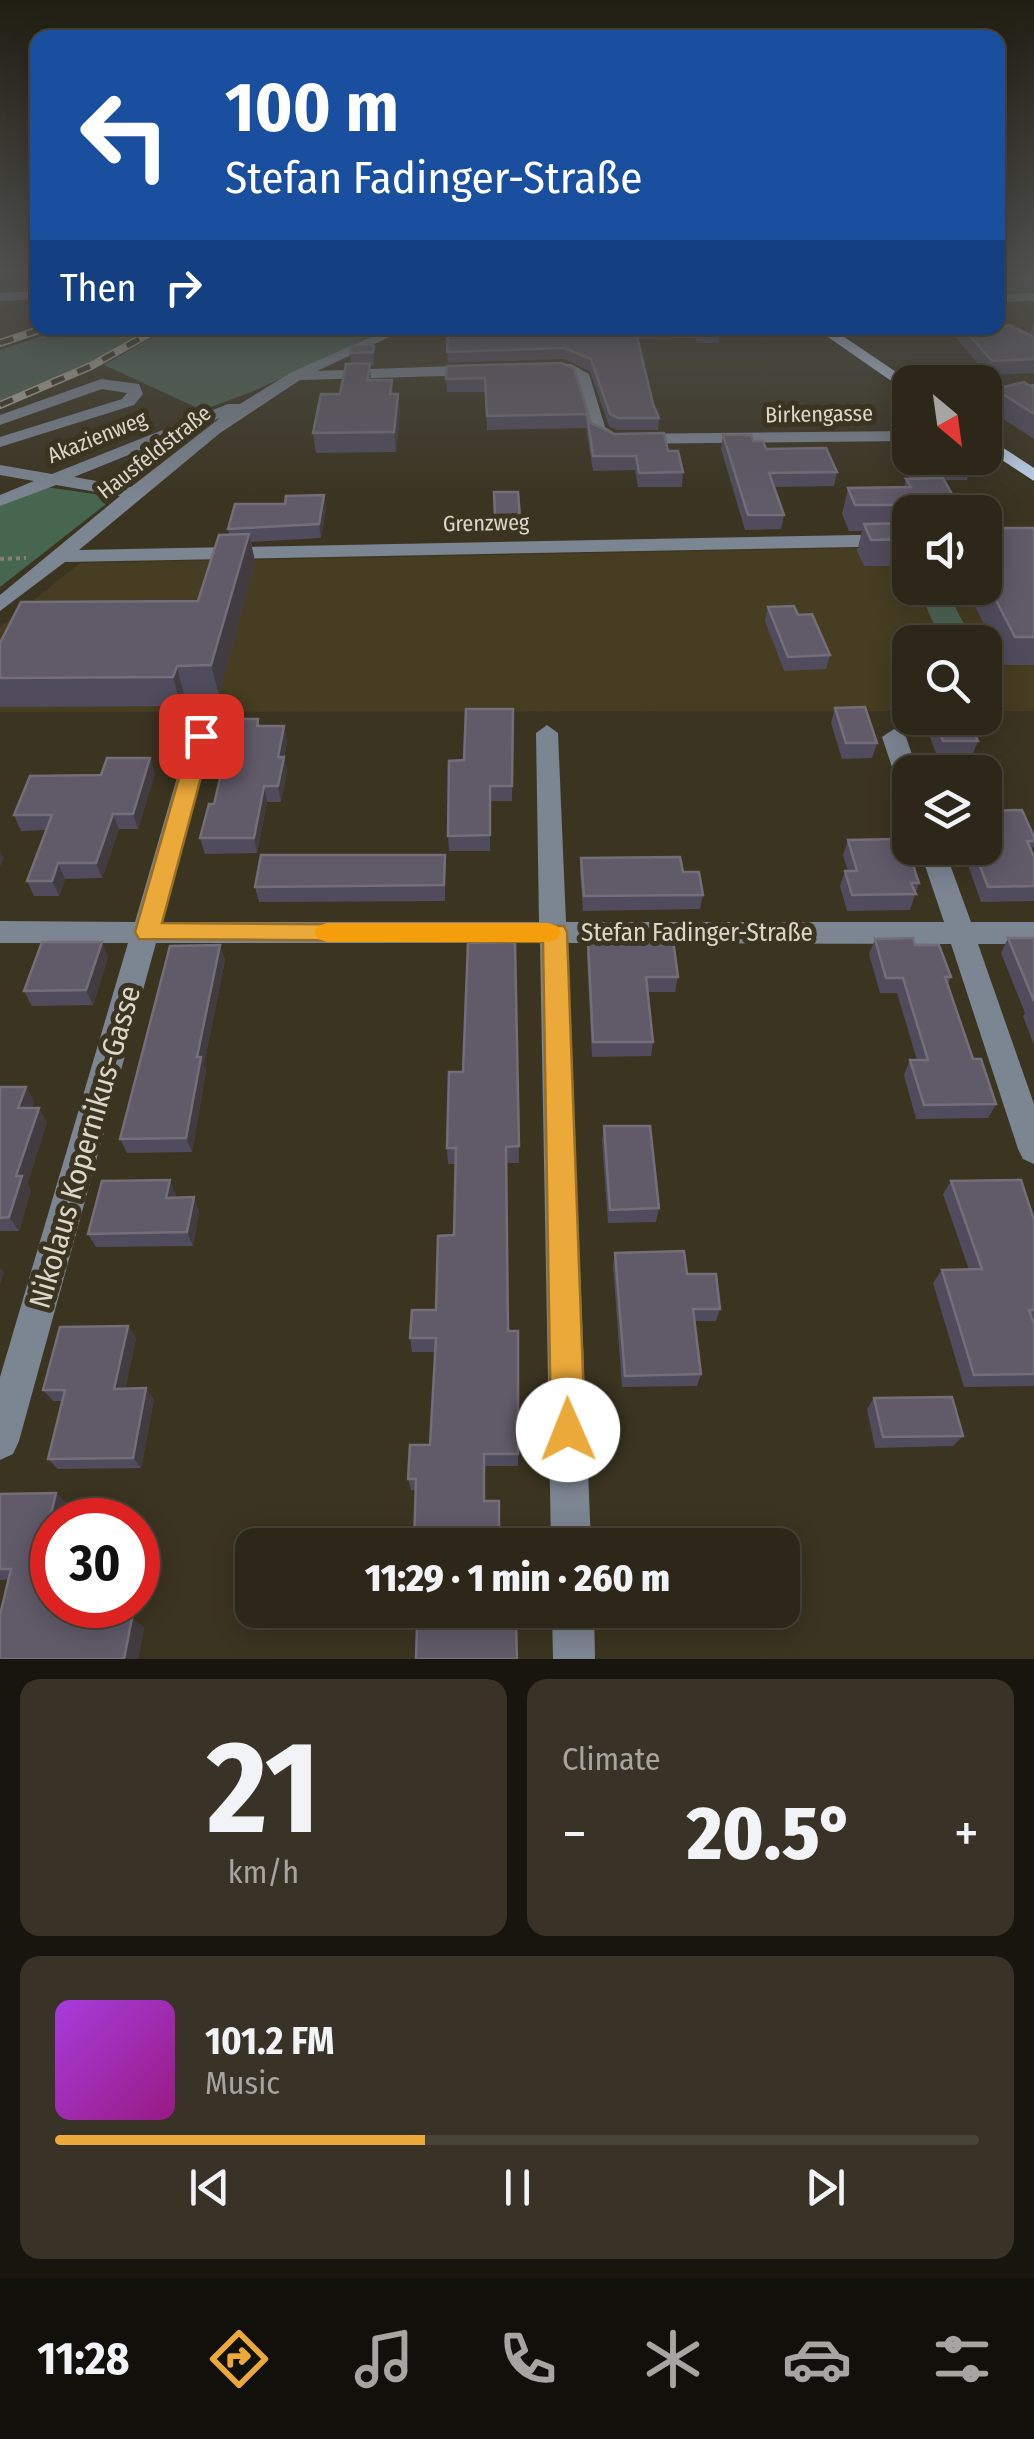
<!DOCTYPE html>
<meta charset="utf-8">
<style>
body{margin:0;font-family:"Fira Sans Condensed",sans-serif;background:#383326;color:#f1f3f6;height:100vh;display:flex;flex-direction:column;font-size:38px;white-space:nowrap}
*{box-sizing:border-box;margin:0}
p{font-size:32px;color:#a6a5a2}
.icon{flex:none;width:55px;height:55px;fill:none;stroke:currentColor;stroke-width:2;stroke-linecap:round;stroke-linejoin:round}
.map{position:relative;height:1659px;overflow:hidden}
.side{display:flex;flex-direction:column;gap:20px;padding:20px;background:#18150e;flex:1}
.side>*{flex:none}
.hud{position:absolute;left:30px;top:30px;width:975px;height:305px;border-radius:20px;box-shadow:0 5px 25px #0003,0 0 0 2px #484438;background:#1a4fa0;color:#fff;overflow:hidden}
.needle{width:65px;rotate:151deg}
.tools{position:absolute;left:892px;top:365px;display:grid;gap:20px}
.tools a{display:grid;place-items:center;width:110px;height:110px;border-radius:20px;background:#2c2719;box-shadow:0 5px 25px #0003,0 0 0 2px #484438;font-size:50px}
.speed{position:absolute;left:30px;top:1498px;display:flex;gap:20px;font-size:50px;font-weight:700;text-align:center}
.speed>*{display:grid;place-content:center;width:130px;height:130px;border-radius:50%;background:#2c2719;box-shadow:0 5px 25px #0003,0 0 0 2px #484438;line-height:1}
.speed .limit{border:15px solid #d22;background:#fff;color:#111}
.pin{position:absolute;display:grid;place-items:center;width:85px;height:85px;color:#fff;margin:-42px;border-radius:20px;box-shadow:0 5px 15px #0006}
.me{position:absolute;width:110px;margin:-55px;rotate:359deg;stroke-linejoin:round;filter:drop-shadow(0 0 8px #0008)}
.turn{display:flex;align-items:center;gap:35px;height:210px;padding:0 30px;font-size:45px}
.turn .icon{width:130px;height:130px;stroke-width:2.5}
.turn b{display:block;font-size:70px;line-height:85px}
.then{display:flex;align-items:center;height:95px;padding:0 30px;background:#0003;gap:20px;font-size:38px}
.big{font-size:75px;font-weight:800;line-height:1.1}
.side .tile{flex:1;display:flex;flex-direction:column;justify-content:center;gap:15px;min-width:0;padding:0 35px;border-radius:20px;background:#383326}
.side .dial{align-items:center;gap:0}
.dial b{font-size:130px;line-height:1}
.song{display:flex;align-items:center;gap:30px}
.cover{width:120px;height:120px;border-radius:15px;background:linear-gradient(135deg,hsl(280 70% 55%),hsl(310 70% 35%))}
.played{height:10px;border-radius:5px;background:linear-gradient(90deg,#eba93a 40%,#484438 40%)}
.keys{display:flex;justify-content:space-around;direction:ltr}
.heat{display:flex;justify-content:space-between;align-items:center;font-size:55px;direction:ltr}
.side .tiles{flex:1;display:grid;gap:20px;grid-template-columns:1fr 1fr}
.tile:last-child{grid-column:span 2}
.trip{position:absolute;left:235px;top:1528px;width:565px;height:100px;border-radius:20px;background:#2c2719;box-shadow:0 5px 25px #0003,0 0 0 2px #484438;font-weight:800;line-height:100px;text-align:center}
.menu{display:flex;height:160px;justify-content:space-around;align-items:center;background:#12100a;color:#a6a5a2}
.menu .icon{width:70px;height:70px}
.menu .current{color:#eba93a}
.menu b{font-size:45px;color:#f1f3f6}
.map>svg:first-child{display:block}
</style>
<div class="map">
<svg width="1034" height="1659" viewBox="0 0 1034 1659">
<rect width="100%" height="100%" fill="#3b3421"/>
<polygon fill="#463d22" points="1034,545 1034,711 985,711 985,642 910,642 910,711 0,712 0,627 80,563 910,547 910,588 985,588"/>
<g fill="#4e6454">
<polygon points="67,328 153,328 94,361 0,401 0,350"/>
<polygon points="168,328 390,328 254,391 202,410 104,365"/>
<polygon points="919,591 947,591 973,642 942,642"/>
</g>
<polygon fill="#476650" points="39,486 115,497 0,587 0,503"/>
<g fill="none" stroke-linecap="round" stroke-linejoin="round">
<polyline stroke="#858070" stroke-width="4" stroke-dasharray="4 4" stroke-linecap="butt" points="0,559 26,558"/>
<g fill="#7c8592" fill-rule="evenodd">
<polygon points="38,291 38,299 0,301 0,293"/>
<polygon points="1034,293 1034,301 998,302 998,294"/>
<path d="M391,328H409L317,371L481,365L489,370L481,375L300,380L220,433L79,550L910,534V546L65,562L0,611V595L120,496L56,485L0,506V495L34,481L0,475V465L52,474L228,404H240L290,373ZM220,418L131,487L74,477Z"/>
<polygon points="571,364 589,374 605,427 616,434 910,431 910,441 613,444 590,430 574,376 533,368 541,363"/>
<polygon points="101,379 139,384 143,394 134,405 0,447 0,437 122,399 127,393 102,389 0,425 0,415"/>
<polygon points="1034,384 1034,394 985,400 985,390"/>
<polygon points="547,725 558,733 566,922 944,922 919,848 944,848 971,922 1034,922 1034,944 978,944 1034,1104 1034,1164 1023,1159 1018,1149 951,944 567,943 591,1545 551,1545 540,943 156,943 19,1441 13,1454 0,1460 0,1377 128,943 0,943 0,921 135,922 189,736 201,728 213,736 162,922 539,922 536,733"/>
<polygon points="894,729 906,737 918,772 910,772 910,793 898,785 882,737"/>
<polygon points="552,1610 594,1610 595,1659 553,1659"/>
</g>
<g fill="#c3d5f1" fill-rule="evenodd">
<polygon points="815,328 831,328 911,382 910,394"/>
<polygon points="985,436 1034,468 1034,481 985,449"/>
</g>
<defs>
<g id="rail">
<polyline points="0,343 45,328"/>
<polyline points="0,405 91,366 159,328"/>
</g>
</defs>
<use href="#rail" stroke="#b5b0a2" stroke-width="8"/>
<use href="#rail" stroke="#3b3421" stroke-width="5" stroke-dasharray="14" stroke-linecap="butt"/>
</g>
<g fill="#514c5d">
<polygon points="998,269 1034,269 1034,291 998,292"/>
<polygon points="1034,321 1034,337 1030,334"/>
<polygon points="592,328 719,328 720,331 719,343 697,343 695,338 638,339 653,404 659,418 658,430 617,430 609,426 590,371 564,359 448,363 447,352 529,335 593,335"/>
<polygon points="855,328 894,328 893,331 859,333"/>
<polygon points="947,328 995,328 1034,337 1034,373 988,375"/>
<polygon points="374,346 374,365 370,366 371,380 392,380 393,394 398,394 400,413 396,452 316,453 313,433 340,394 351,363 350,353"/>
<polygon points="562,363 591,423 614,434 668,451 683,472 682,487 638,487 635,470 593,471 586,428 487,430 485,392 447,392 446,379"/>
<polygon points="995,389 1034,389 1034,439 988,409"/>
<polygon points="723,435 753,441 766,449 837,472 834,486 774,487 784,515 781,529 745,530 721,449"/>
<polygon points="900,437 972,459 967,480 944,480 962,512 910,512 910,566 864,566 857,551 862,531 849,531 842,514 848,488 904,487 906,479 909,479 896,451"/>
<polygon points="494,492 520,517 520,532 495,532"/>
<polygon points="324,495 326,510 321,538 251,542 255,562 219,695 184,695 181,706 0,707 0,643 198,601 229,534 228,529 285,504"/>
<polygon points="985,528 1034,528 1034,665 1004,665 966,588 985,588"/>
<polygon points="768,607 798,615 830,655 826,669 784,671 765,621"/>
<polygon points="835,708 877,743 872,758 842,759 831,723"/>
<polygon points="513,709 512,801 490,801 490,851 449,851 448,836 464,760"/>
<polygon points="929,718 968,718 978,741 972,756 937,756 926,727"/>
<polygon points="258,719 260,726 284,726 287,742 284,758 287,772 281,802 267,802 257,853 205,854 200,838 214,804"/>
<polygon points="155,773 138,829 119,829 102,878 65,879 59,896 34,896 27,881 46,830 21,831 14,815"/>
<polygon points="1034,837 1034,846 1031,851 1034,857 1034,901 981,902 962,848 985,848"/>
<polygon points="848,840 903,859 919,883 910,910 847,911 840,886 845,871 848,871 843,855"/>
<polygon points="445,855 445,901 259,902 255,887"/>
<polygon points="581,858 683,872 703,895 700,909 583,911 580,873"/>
<polygon points="1008,938 1034,938 1034,1045 1023,1016 1025,1013 1001,953"/>
<polygon points="875,939 915,945 951,977 948,984 973,1059 996,1104 988,1118 916,1119 904,1075 910,1060 917,1060 897,993 880,993 869,954"/>
<polygon points="588,941 678,977 675,992 648,992 653,1042 651,1056 592,1057 587,957"/>
<polygon points="102,942 108,957 93,1005 32,1006 24,991"/>
<polygon points="515,942 519,1163 506,1163 508,1331 518,1331 518,1466 485,1466 484,1501 499,1545 416,1490 411,1490 408,1479 430,1445 435,1352 412,1352 410,1338 436,1310 454,1235 456,1164 448,1164 447,1148 463,1072"/>
<polygon points="220,945 225,960 204,1064 206,1071 192,1152 127,1153 120,1139"/>
<polygon points="0,1087 26,1087 34,1102 32,1108 47,1122 27,1184 31,1190 19,1231 0,1231"/>
<polygon points="604,1126 659,1208 656,1222 608,1223 602,1140"/>
<polygon points="951,1181 1034,1220 1034,1386 964,1387 933,1283 942,1270 969,1270 943,1194"/>
<polygon points="176,1194 175,1198 199,1211 193,1246 96,1247 88,1234"/>
<polygon points="615,1253 687,1274 720,1309 716,1321 694,1321 701,1374 697,1386 622,1387 613,1265"/>
<polygon points="128,1326 136,1338 125,1389 154,1399 141,1468 58,1469 48,1459 63,1401 53,1401 43,1390"/>
<polygon points="874,1398 963,1436 953,1446 875,1448 867,1409"/>
<polygon points="0,1494 69,1505 65,1520 52,1520 52,1605 92,1605 90,1618 144,1627 138,1659 0,1659 9,1579 0,1580"/>
</g>
<g fill="#423c40">
<polygon points="398,394 400,413 396,452 394,432"/>
<polygon points="324,495 326,510 321,538 319,524"/>
<polygon points="249,534 255,562 219,695 211,665"/>
<polygon points="177,666 184,695 181,706 173,677"/>
<polygon points="284,726 287,742 284,758 287,772 281,802 278,786 278,757"/>
<polygon points="150,758 155,773 138,829 133,814"/>
<polygon points="264,786 267,802 257,853 254,838"/>
<polygon points="113,814 119,829 102,878 96,863"/>
<polygon points="0,850 4,858 0,867"/>
<polygon points="58,863 65,879 59,896 52,881"/>
<polygon points="102,942 108,957 93,1005 86,990"/>
<polygon points="220,945 225,960 204,1064 206,1071 192,1152 186,1138 197,1057"/>
<polygon points="26,1087 34,1102 27,1122 18,1108"/>
<polygon points="39,1108 47,1122 27,1184 31,1190 19,1231 9,1217 16,1176"/>
<polygon points="170,1180 176,1194 173,1211 166,1198"/>
<polygon points="194,1197 199,1211 193,1246 187,1232"/>
<polygon points="0,1267 4,1272 0,1284"/>
<polygon points="128,1326 136,1338 123,1400 114,1389"/>
<polygon points="146,1388 154,1399 141,1468 133,1458"/>
<polygon points="56,1493 69,1505 65,1520 52,1520 52,1555 43,1547"/>
<polygon points="77,1605 92,1605 88,1628 74,1619"/>
<polygon points="132,1618 144,1627 138,1659 124,1659"/>
</g>
<g fill="#605a69" stroke="#736e78" stroke-width="2.5">
<polygon points="998,269 1034,269 1034,278 998,279"/>
<polygon points="1009,325 1034,337 1034,359 992,361 963,328 996,328"/>
<polygon points="448,328 529,328 529,335 595,335 594,328 635,328 653,404 659,418 618,418 610,414 591,359 564,348 447,352"/>
<polygon points="697,328 719,328 720,331 698,332"/>
<polygon points="351,346 374,346 373,352 350,353"/>
<polygon points="370,363 367,380 392,380 390,394 398,394 394,432 313,433 321,394 340,394 346,364"/>
<polygon points="562,363 574,369 591,423 614,434 664,433 668,451 678,451 683,472 639,473 636,456 593,456 587,414 487,416 485,378 446,379 447,366"/>
<polygon points="1024,382 1034,389 1034,414 995,389"/>
<polygon points="723,435 751,435 753,441 763,441 766,449 826,448 837,472 769,473 784,515 748,515"/>
<polygon points="900,437 910,437 910,458 971,458 972,459 968,459 971,465 914,466"/>
<polygon points="943,478 962,512 921,512 920,505 855,505 848,488 911,487 906,479"/>
<polygon points="494,492 518,492 520,517 495,517"/>
<polygon points="324,495 319,524 228,529 235,504 285,504 286,496"/>
<polygon points="910,523 910,539 871,540 864,524"/>
<polygon points="985,528 1034,528 1034,637 1015,637 985,579"/>
<polygon points="249,534 211,665 177,666 173,677 0,678 0,643 21,602 198,601 219,535"/>
<polygon points="794,606 798,615 812,614 830,655 788,657 768,607"/>
<polygon points="865,707 877,743 846,743 835,708"/>
<polygon points="466,709 513,709 512,786 490,786 490,835 448,836 449,761 464,760"/>
<polygon points="934,718 968,718 978,741 943,741"/>
<polygon points="234,719 258,719 257,726 284,726 278,757 284,757 278,786 264,786 254,838 200,838 209,804 214,804"/>
<polygon points="107,758 150,758 133,814 113,814 96,863 58,863 52,881 27,881 52,815 14,815 30,776 101,775"/>
<polygon points="1022,810 1034,837 1034,841 1027,841 1034,857 1034,886 988,887 973,848 985,848 985,811"/>
<polygon points="896,839 903,859 911,859 919,883 911,883 916,894 852,895 845,871 857,871 848,840"/>
<polygon points="261,855 445,855 444,885 255,887"/>
<polygon points="680,857 683,872 699,872 703,895 584,896 581,858"/>
<polygon points="913,938 915,945 939,945 951,977 945,977 973,1059 981,1059 996,1104 924,1105 910,1060 928,1060 903,978 886,978 875,939"/>
<polygon points="1008,938 1034,938 1034,1001"/>
<polygon points="673,940 678,977 646,977 653,1042 593,1042 588,941"/>
<polygon points="42,942 102,942 86,990 24,991"/>
<polygon points="515,942 519,1146 506,1147 508,1331 518,1331 518,1454 484,1454 484,1501 499,1501 499,1545 414,1545 416,1479 408,1479 410,1445 430,1445 436,1338 410,1338 412,1310 436,1310 438,1236 454,1235 456,1148 447,1148 449,1072 463,1072 468,943"/>
<polygon points="220,945 197,1057 201,1057 186,1138 120,1139 170,946"/>
<polygon points="0,1087 26,1087 18,1108 39,1108 16,1176 22,1176 9,1217 0,1218"/>
<polygon points="604,1126 650,1126 659,1208 610,1210"/>
<polygon points="170,1180 166,1198 194,1197 187,1232 88,1234 102,1181"/>
<polygon points="1021,1180 1034,1220 1034,1310 1029,1310 1034,1324 1034,1374 974,1375 942,1270 982,1269 951,1181"/>
<polygon points="684,1251 687,1274 716,1274 720,1309 693,1309 701,1374 625,1376 615,1253"/>
<polygon points="128,1326 114,1389 146,1388 133,1458 48,1459 65,1390 43,1390 60,1327"/>
<polygon points="952,1397 963,1436 883,1437 874,1398"/>
<polygon points="56,1493 43,1547 52,1547 52,1605 77,1605 74,1619 132,1618 124,1659 0,1659 0,1615 11,1569 0,1569 0,1494"/>
<polygon points="516,1623 517,1659 416,1659 417,1625"/>
</g>
<linearGradient id="sky" x2="0" y2="1"><stop stop-color="#201d12"/><stop offset="0.54" stop-color="#4f504e"/><stop offset="1" stop-color="#4f504e" stop-opacity="0"/></linearGradient>
<rect width="1034" height="501" fill="url(#sky)"/>
<polygon fill="#eba93a" stroke="#996e26" stroke-width="2.5" points="201,729 212,736 162,923 564,926 567,932 585,1430 580,1442 568,1447 556,1442 551,1430 543,942 139,939 135,932 191,736"/>
<polygon fill="#f59e0b" points="327,923 548,923 557,926 561,932 557,939 548,942 327,942 318,939 314,932 318,926"/>
<g text-anchor="middle" dominant-baseline="central" stroke-width="10" stroke-linejoin="round" paint-order="stroke">
<g font-size="22" fill="#dbd7cb" stroke="#3b3421">
<text transform="translate(819 414) rotate(-1)">Birkengasse</text>
<text transform="translate(97 437) rotate(-22)">Akazienweg</text>
<text transform="translate(154 452) rotate(-38)">Hausfeldstraße</text>
<text transform="translate(486 523) rotate(-1)">Grenzweg</text>
</g>
<g font-size="25" fill="#dbd7cb" stroke="#3b3421">
<text x="697" y="933">Stefan Fadinger-Straße</text>
</g>
<g font-size="30" fill="#dbd7cb" stroke="#3b3421">
<text transform="translate(85 1147) rotate(-74)">Nikolaus Kopernikus-Gasse</text>
</g>
</g>
</svg>
<div class="tools">
<a><svg class="needle" viewBox="-14 -14 28 28"><path d="M0-13l5 13h-10z" fill="#e53935"/><path d="M0 13l5-13h-10z" fill="#a6a5a2"/></svg></a>
<a><svg class="icon" aria-label="sound" viewBox="0 0 24 24"><path d="M4 9h4l5-4v14l-5-4H4zM17 9q2 3 0 6"/></svg></a>
<a><svg class="icon" aria-label="search" viewBox="0 0 24 24"><circle cx="10" cy="10" r="6"/><path d="M15 15l6 6"/></svg></a>
<a><svg class="icon" aria-label="layers" viewBox="0 0 24 24"><path d="M12 4l9 5-9 5-9-5zM3 14l9 5 9-5"/></svg></a>
</div>
<div class="speed"><div class="limit">30</div></div>
<div class="pin" style="left:201px;top:736px;background:#d93025"><svg class="icon" aria-label="arrive" viewBox="0 0 24 24"><path d="M6 21V4h12l-3 4 3 4H6"/></svg></div>
<svg class="me" style="left:568px;top:1430px" viewBox="-20 -20 40 40"><circle r="19" fill="#fff"/><path d="M0-13L10 11 0 6-10 11z" fill="#eba93a"/></svg>
<div class="trip">11:29 · 1 min · 260 m</div>
<div class="hud">
<div class="turn"><svg class="icon" aria-label="left" viewBox="0 0 24 24"><path d="M17 20v-9H6M10 6l-5 5 5 5"/></svg><div><b>100 m</b>Stefan Fadinger-Straße</div></div>
<div class="then">Then<svg class="icon" aria-label="right" viewBox="0 0 24 24"><path d="M7 20v-9h11M14 6l5 5-5 5"/></svg></div>
</div>
</div>
<section class="side">
<div class="tiles">
<div class="tile dial"><b>21</b><p>km/h</p></div>
<div class="tile"><p>Climate</p>
<div class="heat"><a>−</a><b class="big">20.5°</b><a>+</a></div>
</div>
<div class="tile">
<div class="song"><i class="cover"></i><div><b>101.2 FM</b><p>Music</p></div></div>
<div class="played"></div>
<div class="keys"><svg class="icon" aria-label="previous" viewBox="0 0 24 24"><path d="M18 5L8 12l10 7zM5 5v14"/></svg><svg class="icon" aria-label="pause" viewBox="0 0 24 24"><path d="M8 5v14M16 5v14"/></svg><svg class="icon" aria-label="next" viewBox="0 0 24 24"><path d="M6 5l10 7-10 7zM19 5v14"/></svg></div>
</div>
</div>
</section>
<nav class="menu">
<b>11:28</b>
<svg class="icon current" aria-label="directions" viewBox="0 0 24 24"><path d="M12 3l9 9-9 9-9-9zM9 14v-3h6M13 9l2 2-2 2"/></svg>
<svg class="icon" aria-label="music" viewBox="0 0 24 24"><path d="M9 18V5l10-2v13"/><circle cx="6" cy="18" r="3"/><circle cx="16" cy="16" r="3"/></svg>
<svg class="icon" aria-label="phone" viewBox="0 0 24 24"><path d="M5 4h4l2 5-3 2q2 4 5 5l2-3 5 2v4C11 20 4 13 5 4z"/></svg>
<svg class="icon" aria-label="climate" viewBox="0 0 24 24"><path d="M12 3v18M4 7l16 10M4 17L20 7"/></svg>
<svg class="icon" aria-label="car" viewBox="0 0 24 24"><path d="M5 17H2v-5l4-1 3-4h7l3 4 3 1v5h-3M9 17h6M6 11h13"/><circle cx="7" cy="17" r="2"/><circle cx="17" cy="17" r="2"/></svg>
<svg class="icon" aria-label="filters" viewBox="0 0 24 24"><path d="M4 7h16M4 17h16"/><circle cx="9" cy="7" r="2"/><circle cx="15" cy="17" r="2"/></svg>
</nav>
